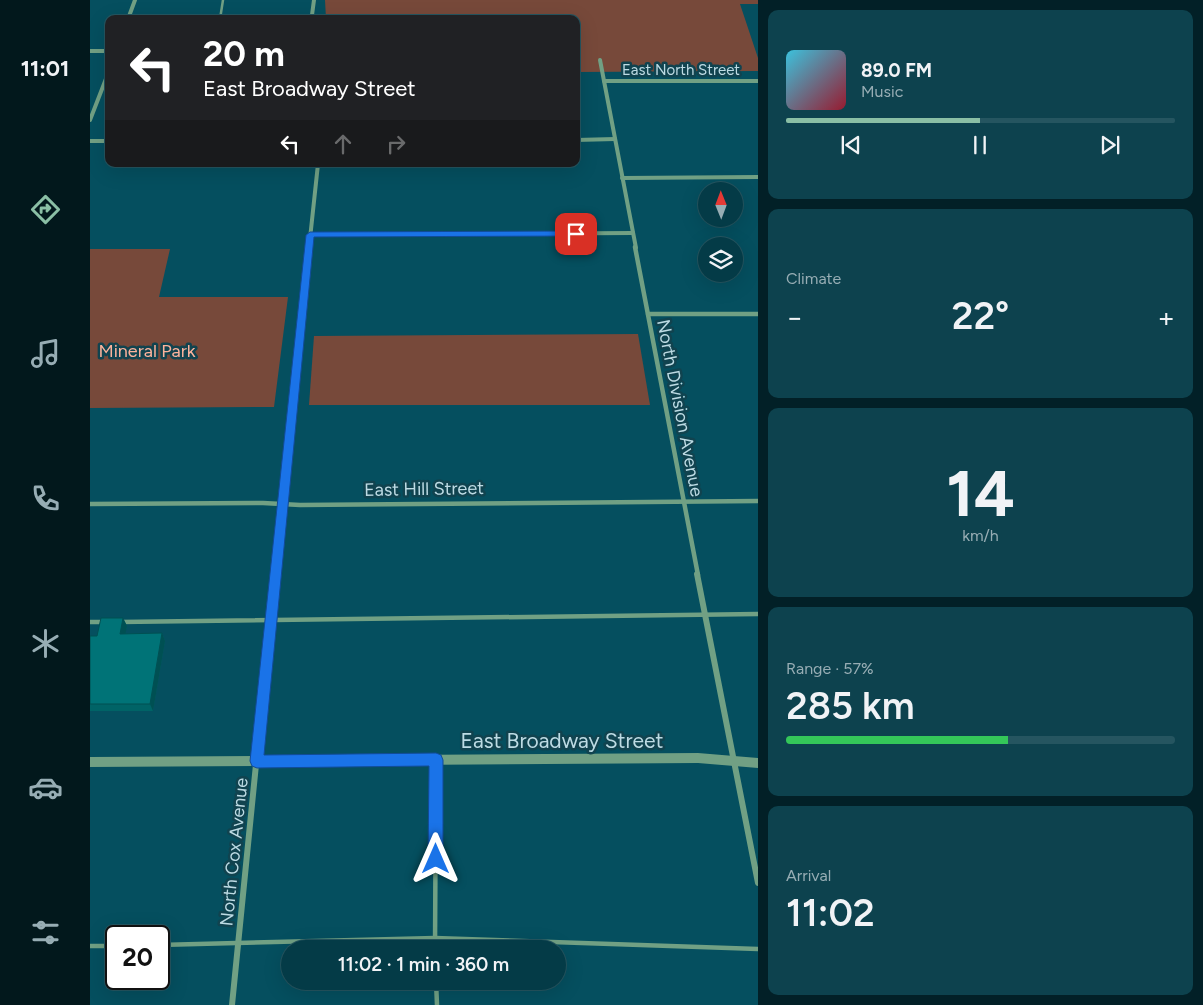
<!DOCTYPE html>
<meta charset="utf-8">
<style>
body{margin:0;font-family:Figtree,sans-serif;background:#0d424e;color:#f1f3f6;height:100vh;display:flex;flex-direction:column;font-size:19px;white-space:nowrap}
*{box-sizing:border-box;margin:0}
p{font-size:16px;color:#97adb4}
.icon{flex:none;width:28px;height:28px;fill:none;stroke:currentColor;stroke-width:2;stroke-linecap:round;stroke-linejoin:round}
.map{position:relative;flex:1;overflow:hidden}
.drawer{display:flex;flex-direction:column;gap:10px;padding:10px;background:#022027;width:445px}
.drawer>*{flex:none}
.top-card{position:absolute;left:15px;top:15px;width:475px;height:152px;border-radius:10px;box-shadow:0 5px 20px #0002,0 0 0 1px #255560;background:#202124;color:#fff;overflow:hidden}
.needle{width:32px;rotate:359deg}
.buttons{position:absolute;left:608px;top:182px;display:grid;gap:10px}
.buttons a{display:grid;place-items:center;width:45px;height:45px;border-radius:50%;background:#043b47;box-shadow:0 5px 20px #0002,0 0 0 1px #255560;font-size:25px}
.speed{position:absolute;left:15px;top:925px;display:flex;gap:10px;font-size:25px;font-weight:700;text-align:center}
.speed>*{display:grid;place-content:center;width:65px;height:65px;border-radius:50%;background:#043b47;box-shadow:0 5px 20px #0002,0 0 0 1px #255560;line-height:1}
.speed .limit{border:2px solid #111;border-radius:8px;background:#fff;color:#111}
.pin{position:absolute;display:grid;place-items:center;width:42px;height:42px;color:#fff;margin:-21px;border-radius:10px;box-shadow:0 2px 8px #0006}
.me{position:absolute;width:55px;margin:-28px;rotate:0deg;stroke-linejoin:round;filter:drop-shadow(0 0 4px #0008)}
.turn{display:flex;align-items:center;gap:18px;height:105px;padding:0 15px;font-size:22px}
.turn .icon{width:65px;height:65px;stroke-width:2.5}
.turn b{display:block;font-size:35px;line-height:42px}
.lanes{display:flex;align-items:center;height:48px;padding:0 15px;background:#0003;justify-content:center;gap:25px;direction:ltr}
.lanes .off{opacity:.35}
.big{font-size:38px;font-weight:600;line-height:1.1}
.drawer .card{flex:1;display:flex;flex-direction:column;justify-content:center;gap:8px;min-width:0;padding:0 18px;border-radius:10px;background:#0d424e}
.drawer .dial{align-items:center;gap:0}
.dial b{font-size:65px;line-height:1}
.song{display:flex;align-items:center;gap:15px}
.cover{width:60px;height:60px;border-radius:8px;background:linear-gradient(135deg,hsl(190 70% 55%),hsl(350 70% 35%))}
.played{height:5px;border-radius:2px;background:linear-gradient(90deg,#8abfa5 50%,#255560 50%)}
.keys{display:flex;justify-content:space-around;direction:ltr}
.heat{display:flex;justify-content:space-between;align-items:center;font-size:28px;direction:ltr}
.charge{height:8px;border-radius:4px;background:linear-gradient(90deg,#34c759 57%,#255560 0)}
.trip{position:absolute;left:191px;top:940px;width:285px;height:50px;border-radius:25px;background:#043b47;box-shadow:0 5px 20px #0002,0 0 0 1px #255560;font-weight:600;line-height:50px;text-align:center}
main{display:flex;flex:1;min-height:0}
.tabs{display:flex;flex-direction:column;width:90px;justify-content:space-around;align-items:center;background:#02181c;color:#97adb4}
.tabs .icon{width:35px;height:35px}
.tabs .on{color:#8abfa5}
.tabs b{font-size:22px;color:#f1f3f6}
.map>svg:first-child{display:block}
</style>
<main>
<nav class="tabs">
<b>11:01</b>
<svg class="icon on" aria-label="directions" viewBox="0 0 24 24"><path d="M12 3l9 9-9 9-9-9zM9 14v-3h6M13 9l2 2-2 2"/></svg>
<svg class="icon" aria-label="music" viewBox="0 0 24 24"><path d="M9 18V5l10-2v13"/><circle cx="6" cy="18" r="3"/><circle cx="16" cy="16" r="3"/></svg>
<svg class="icon" aria-label="phone" viewBox="0 0 24 24"><path d="M5 4h4l2 5-3 2q2 4 5 5l2-3 5 2v4C11 20 4 13 5 4z"/></svg>
<svg class="icon" aria-label="climate" viewBox="0 0 24 24"><path d="M12 3v18M4 7l16 10M4 17L20 7"/></svg>
<svg class="icon" aria-label="car" viewBox="0 0 24 24"><path d="M5 17H2v-5l4-1 3-4h7l3 4 3 1v5h-3M9 17h6M6 11h13"/><circle cx="7" cy="17" r="2"/><circle cx="17" cy="17" r="2"/></svg>
<svg class="icon" aria-label="filters" viewBox="0 0 24 24"><path d="M4 7h16M4 17h16"/><circle cx="9" cy="7" r="2"/><circle cx="15" cy="17" r="2"/></svg>
</nav>
<div class="map">
<svg width="668" height="1005" viewBox="0 0 668 1005">
<rect width="100%" height="100%" fill="#054f5f"/>
<g fill="#77493a">
<polygon points="235,0 668,0 668,4 650,4 668,58 668,71 486,72 486,19 236,19"/>
<polygon points="0,249 80,249 69,297 198,297 184,407 0,408"/>
<polygon points="548,334 560,405 219,405 224,336"/>
</g>
<g fill="none" stroke-linecap="round" stroke-linejoin="round">
<polyline stroke="#71a084" stroke-width="2.5" points="130,19 133,0"/>
<g stroke="#71a084" stroke-width="4.5">
<polyline points="0,622 13,622"/>
<polyline points="30,622 668,614"/>
<polyline points="69,945 345,938 668,949"/>
<polyline points="0,946 26,946"/>
<polyline points="345,949 346,762"/>
<polyline points="346,981 347,1005"/>
</g>
<g stroke="#71a084" stroke-width="4">
<polyline points="224,0 222,15 224,19"/>
<polyline points="38,19 45,0"/>
<polyline points="0,51 19,51"/>
<polyline points="510,60 546,248"/>
<polyline points="514,81 668,81"/>
<polyline points="0,120 19,71"/>
<polyline points="486,140 525,139"/>
<polyline points="0,141 19,141"/>
<polyline points="532,178 668,177"/>
<polyline points="220,235 543,233"/>
<polyline points="219,248 228,164"/>
</g>
<g stroke="#71a084" stroke-width="4.5">
<polyline points="545,247 608,575"/>
<polyline points="558,314 668,314"/>
<polyline points="0,504 173,503 210,505 668,501"/>
<polyline points="185,575 219,247"/>
</g>
<g stroke="#71a084" stroke-width="6">
<polyline points="607,574 668,883"/>
<polyline points="142,1005 185,574"/>
</g>
<polygon fill="#71a084" fill-rule="evenodd" points="608,753 668,758 668,768 608,763 0,767 0,757"/>
</g>
<polygon fill="#006366" points="33,618 37,626 35,634 72,633 75,641 63,711 0,711 0,636 7,636"/>
<g fill="#005053">
<polygon points="33,618 37,626 34,641 30,634"/>
<polygon points="72,633 75,641 63,711 60,704"/>
</g>
<polygon fill="#007377" stroke="#005053" points="11,618 33,618 30,634 72,633 60,704 0,704 0,636 7,636"/>
<polygon fill="#1a73e8" stroke="#114b97" points="486,231 491,234 489,236 224,237 174,755 346,753 351,755 353,760 353,859 351,864 346,866 340,864 338,859 339,766 167,768 162,766 160,761 216,235 220,232"/>
<g text-anchor="middle" dominant-baseline="central" stroke-width="5" stroke-linejoin="round" paint-order="stroke">
<g font-size="15" fill="#bddbe4" stroke="#11434f">
<text x="591" y="70">East North Street</text>
</g>
<g font-size="18" fill="#fdb39c" stroke="#11434f">
<text x="57" y="351">Mineral Park</text>
</g>
<g font-size="18" fill="#bddbe4" stroke="#11434f">
<text transform="translate(590 408) rotate(79)">North Division Avenue</text>
<text transform="translate(334 489) rotate(-1)">East Hill Street</text>
<text transform="translate(144 852) rotate(-84)">North Cox Avenue</text>
</g>
<g font-size="21" fill="#bddbe4" stroke="#11434f">
<text x="472" y="740">East Broadway Street</text>
</g>
</g>
</svg>
<div class="buttons">
<a><svg class="needle" viewBox="-14 -14 28 28"><path d="M0-13l5 13h-10z" fill="#e53935"/><path d="M0 13l5-13h-10z" fill="#97adb4"/></svg></a>
<a><svg class="icon" aria-label="layers" viewBox="0 0 24 24"><path d="M12 4l9 5-9 5-9-5zM3 14l9 5 9-5"/></svg></a>
</div>
<div class="speed"><div class="limit">20</div></div>
<div class="pin" style="left:486px;top:234px;background:#d93025"><svg class="icon" aria-label="arrive" viewBox="0 0 24 24"><path d="M6 21V4h12l-3 4 3 4H6"/></svg></div>
<svg class="me" style="left:346px;top:859px" viewBox="-20 -20 40 40"><path d="M0-17L14 15 0 8-14 15z" fill="#1a73e8" stroke="#fff" stroke-width="4"/></svg>
<div class="trip">11:02 · 1 min · 360 m</div>
<div class="top-card">
<div class="turn"><svg class="icon" aria-label="left" viewBox="0 0 24 24"><path d="M17 20v-9H6M10 6l-5 5 5 5"/></svg><div><b>20 m</b>East Broadway Street</div></div>
<div class="lanes"><svg class="icon" aria-label="left" viewBox="0 0 24 24"><path d="M17 20v-9H6M10 6l-5 5 5 5"/></svg><svg class="icon off" aria-label="ahead" viewBox="0 0 24 24"><path d="M12 20V5M6 11l6-6 6 6"/></svg><svg class="icon off" aria-label="right" viewBox="0 0 24 24"><path d="M7 20v-9h11M14 6l5 5-5 5"/></svg></div>
</div>
</div>
<section class="drawer">
<div class="card">
<div class="song"><i class="cover"></i><div><b>89.0 FM</b><p>Music</p></div></div>
<div class="played"></div>
<div class="keys"><svg class="icon" aria-label="previous" viewBox="0 0 24 24"><path d="M18 5L8 12l10 7zM5 5v14"/></svg><svg class="icon" aria-label="pause" viewBox="0 0 24 24"><path d="M8 5v14M16 5v14"/></svg><svg class="icon" aria-label="next" viewBox="0 0 24 24"><path d="M6 5l10 7-10 7zM19 5v14"/></svg></div>
</div>
<div class="card"><p>Climate</p>
<div class="heat"><a>−</a><b class="big">22°</b><a>+</a></div>
</div>
<div class="card dial"><b>14</b><p>km/h</p></div>
<div class="card"><p>Range · 57%</p><b class="big">285 km</b><div class="charge"></div></div>
<div class="card"><p>Arrival</p><b class="big">11:02</b></div>
</section>
</main>
